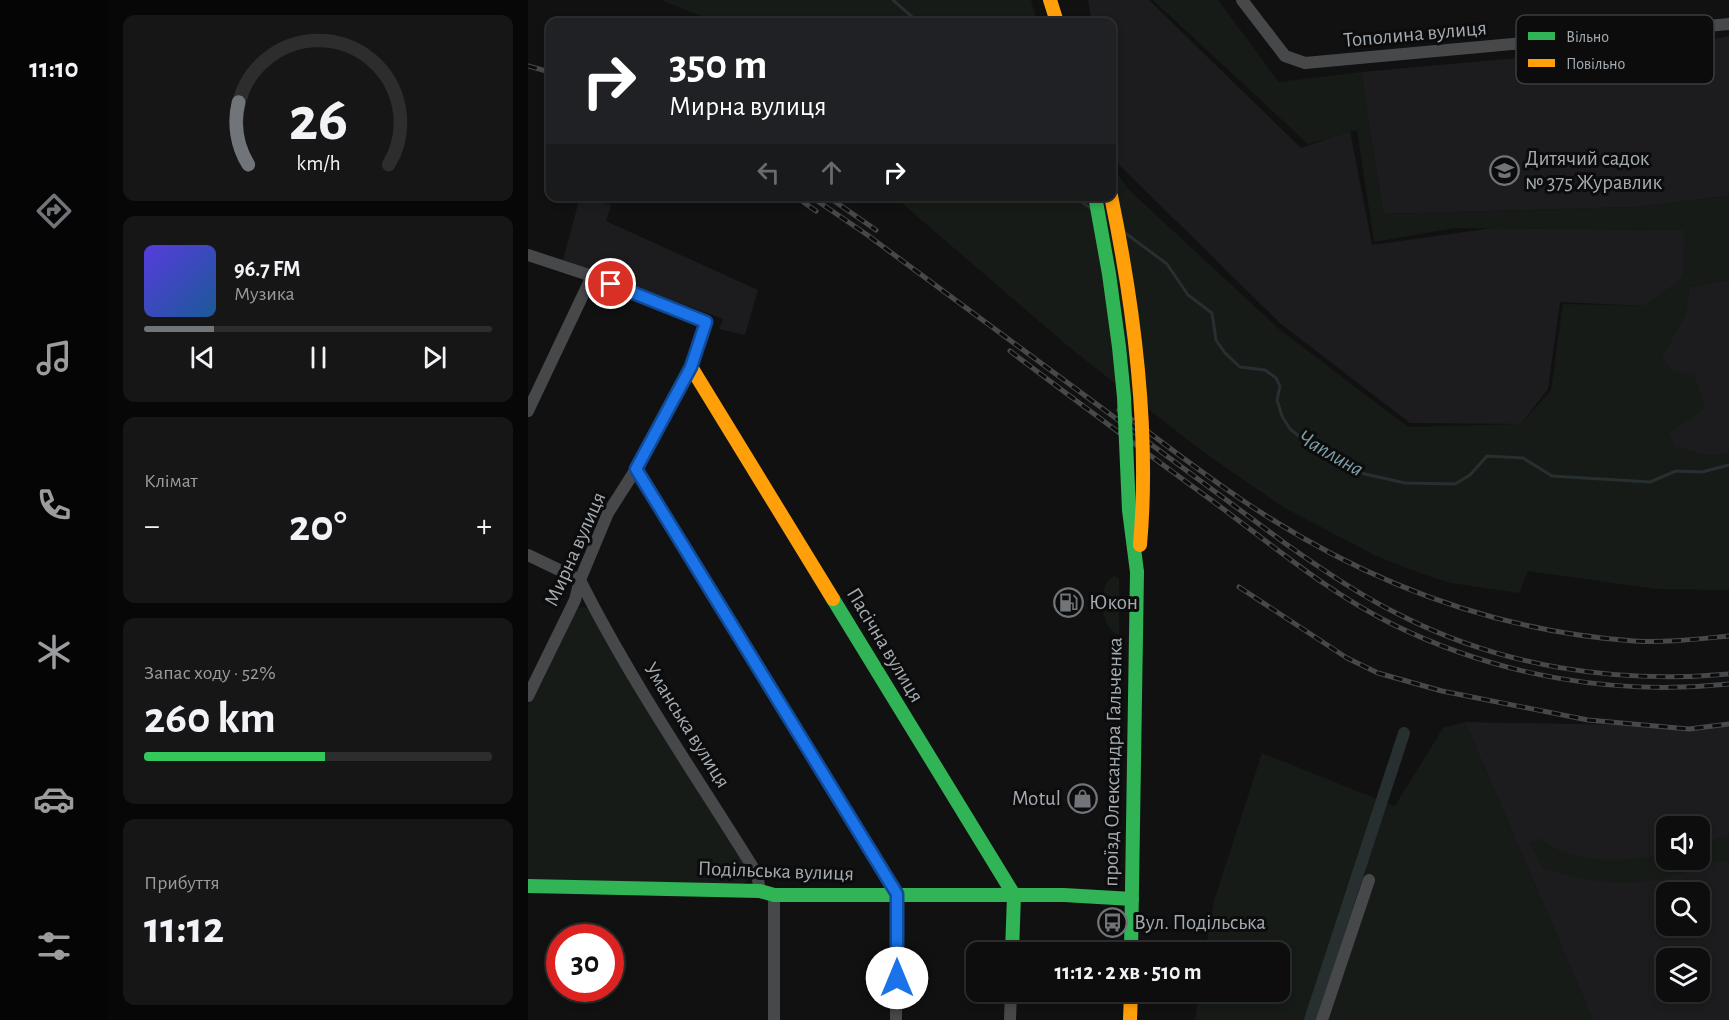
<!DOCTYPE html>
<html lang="uk">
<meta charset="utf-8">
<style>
body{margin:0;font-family:"Alegreya Sans",sans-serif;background:#161617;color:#f1f3f6;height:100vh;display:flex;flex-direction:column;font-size:22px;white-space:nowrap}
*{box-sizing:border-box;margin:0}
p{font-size:20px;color:#9a9c9e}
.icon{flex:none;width:33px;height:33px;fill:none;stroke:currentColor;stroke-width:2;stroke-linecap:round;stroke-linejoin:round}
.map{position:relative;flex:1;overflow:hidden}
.side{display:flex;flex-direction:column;gap:15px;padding:15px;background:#070708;width:420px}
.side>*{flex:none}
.top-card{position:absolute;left:18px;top:18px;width:570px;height:183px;border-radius:12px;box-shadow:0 3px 9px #0003,0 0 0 2px #2d2d2e;background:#202124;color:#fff;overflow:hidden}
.fabs{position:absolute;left:1128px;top:816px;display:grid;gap:12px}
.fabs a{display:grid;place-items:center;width:54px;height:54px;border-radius:12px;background:#0d0d0e;box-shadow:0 3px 9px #0003,0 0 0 2px #2d2d2e;font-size:30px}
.speed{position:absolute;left:18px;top:924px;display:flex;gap:12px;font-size:30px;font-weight:700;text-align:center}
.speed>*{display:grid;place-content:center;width:78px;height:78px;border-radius:50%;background:#0d0d0e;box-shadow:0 3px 9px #0003,0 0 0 2px #2d2d2e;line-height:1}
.speed .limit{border:9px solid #d22;background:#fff;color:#111}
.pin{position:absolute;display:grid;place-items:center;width:51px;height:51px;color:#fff;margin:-26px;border:3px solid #fff;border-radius:50%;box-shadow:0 2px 6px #0007}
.me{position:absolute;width:66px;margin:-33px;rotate:0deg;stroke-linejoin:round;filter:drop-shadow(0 0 4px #0008)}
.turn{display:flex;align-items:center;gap:21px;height:126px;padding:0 24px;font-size:27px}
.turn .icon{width:78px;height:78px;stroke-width:2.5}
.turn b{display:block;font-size:42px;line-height:51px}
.lanes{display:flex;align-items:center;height:57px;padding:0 24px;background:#0003;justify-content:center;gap:30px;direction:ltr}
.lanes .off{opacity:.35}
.big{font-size:45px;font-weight:700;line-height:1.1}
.side .tile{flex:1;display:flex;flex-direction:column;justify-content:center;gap:9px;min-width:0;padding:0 21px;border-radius:12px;background:#161617}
.side .dial{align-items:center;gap:0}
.dial svg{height:156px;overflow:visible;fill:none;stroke:#2d2d2e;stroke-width:7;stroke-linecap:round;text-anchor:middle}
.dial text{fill:#f1f3f6;stroke:none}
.song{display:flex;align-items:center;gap:18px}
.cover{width:72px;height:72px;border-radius:9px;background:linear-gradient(135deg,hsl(250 70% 55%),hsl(210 70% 35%))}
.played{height:6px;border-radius:3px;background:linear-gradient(90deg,#717579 20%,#2d2d2e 20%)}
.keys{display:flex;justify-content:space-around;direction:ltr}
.heat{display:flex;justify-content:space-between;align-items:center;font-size:33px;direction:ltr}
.charge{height:9px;border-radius:4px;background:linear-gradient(90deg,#34c759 52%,#2d2d2e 0)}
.trip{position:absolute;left:438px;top:942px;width:324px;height:60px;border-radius:12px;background:#0d0d0e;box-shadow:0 3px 9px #0003,0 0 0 2px #2d2d2e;font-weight:700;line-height:60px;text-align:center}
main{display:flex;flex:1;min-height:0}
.tabs{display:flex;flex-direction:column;width:108px;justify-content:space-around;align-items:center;background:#050506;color:#9a9c9e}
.tabs .icon{width:42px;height:42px}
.tabs .active{color:#717579}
.tabs b{font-size:27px;color:#f1f3f6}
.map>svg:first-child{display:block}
</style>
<main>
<nav class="tabs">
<b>11:10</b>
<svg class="icon active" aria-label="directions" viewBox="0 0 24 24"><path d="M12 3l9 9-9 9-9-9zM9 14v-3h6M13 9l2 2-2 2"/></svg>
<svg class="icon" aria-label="music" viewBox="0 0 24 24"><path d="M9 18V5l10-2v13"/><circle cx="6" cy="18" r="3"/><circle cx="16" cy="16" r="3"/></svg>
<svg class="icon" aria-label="phone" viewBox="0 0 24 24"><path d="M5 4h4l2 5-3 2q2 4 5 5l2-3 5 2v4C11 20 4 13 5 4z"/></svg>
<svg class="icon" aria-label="climate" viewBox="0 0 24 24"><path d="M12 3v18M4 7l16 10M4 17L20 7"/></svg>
<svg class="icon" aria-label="car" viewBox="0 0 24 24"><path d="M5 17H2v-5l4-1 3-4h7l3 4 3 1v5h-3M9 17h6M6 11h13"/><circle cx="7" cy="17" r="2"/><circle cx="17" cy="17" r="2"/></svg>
<svg class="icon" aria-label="filters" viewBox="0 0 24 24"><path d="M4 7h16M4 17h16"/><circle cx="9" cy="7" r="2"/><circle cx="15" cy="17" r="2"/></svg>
</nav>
<section class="side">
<div class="tile dial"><svg viewBox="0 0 100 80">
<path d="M14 69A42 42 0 1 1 86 69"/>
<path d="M14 69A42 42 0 0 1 9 37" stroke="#717579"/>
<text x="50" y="56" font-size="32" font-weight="700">26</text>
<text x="50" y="72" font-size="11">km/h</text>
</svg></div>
<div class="tile">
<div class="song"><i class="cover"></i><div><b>96.7 FM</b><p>Музика</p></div></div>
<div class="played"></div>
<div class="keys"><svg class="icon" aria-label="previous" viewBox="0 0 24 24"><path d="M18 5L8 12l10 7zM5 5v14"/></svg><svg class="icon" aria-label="pause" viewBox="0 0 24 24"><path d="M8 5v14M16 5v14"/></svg><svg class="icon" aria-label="next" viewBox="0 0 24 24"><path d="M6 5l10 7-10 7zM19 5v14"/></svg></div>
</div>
<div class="tile"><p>Клімат</p>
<div class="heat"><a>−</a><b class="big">20°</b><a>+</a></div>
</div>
<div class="tile"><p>Запас ходу · 52%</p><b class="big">260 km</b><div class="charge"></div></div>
<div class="tile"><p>Прибуття</p><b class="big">11:12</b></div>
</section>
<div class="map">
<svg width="1201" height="1020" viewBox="0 0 1201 1020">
<rect width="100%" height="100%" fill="#111112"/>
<g fill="#1c1c1e" fill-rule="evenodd">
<polygon points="560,0 621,0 773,148 822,131 844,245 965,228 1157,230 1155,278 1117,306 1032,302 1020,389 993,424 882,423 753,324 586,160 584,142 584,22 564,22"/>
<polygon points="1201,36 1201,196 1109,207 855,214 833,72 1033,54 1034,67 1080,61"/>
<polygon points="52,197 83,205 78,221 230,290 217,335 191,329 195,319 35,260"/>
<polygon points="1201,280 1201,454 1179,456 1147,447 1141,434 1145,372 1133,358 1158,313 1161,287"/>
<path d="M937,722L1201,727V1020H1065ZM1138,826H1172V860H1138ZM1138,892H1172V926H1138ZM1138,958H1172V992H1138Z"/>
</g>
<g fill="#171b17">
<polygon points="133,0 503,0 509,22 188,22"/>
<polygon points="625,0 690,0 751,82 833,72 855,214 1109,207 1201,196 1201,280 1161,287 1158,313 1133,358 1145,372 1166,373 1177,408 1141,433 1147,447 1179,456 1201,454 1201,590 1128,589 1000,571 991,593 923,583 903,577 848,556 755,507 674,451 542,348 367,197 584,196 584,165 600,189 751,329 880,427 993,424 1023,390 1035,304 1117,306 1155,278 1156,230 927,228 846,242 829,130 780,144"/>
<path d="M586,576L591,579V635C570,627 569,584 586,576Z"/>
<polygon points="56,607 62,610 223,873 220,880 214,885 0,879 0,705 47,608"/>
<polygon points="937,722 1065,1020 667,1020 671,992 752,992 752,952 677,952 686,901 734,753 867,806 915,728"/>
<path d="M1201,835V860C1178,863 1157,874 1134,879C1091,888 1057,881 1016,869L1001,843L1011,838C1019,843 1027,849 1035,852C1063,863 1110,861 1138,853V860H1172V844Z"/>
</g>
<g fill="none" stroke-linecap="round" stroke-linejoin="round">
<g stroke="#272f31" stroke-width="3">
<polyline points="365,0 390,22"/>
<polyline points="545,196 564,209"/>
<polyline points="596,232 639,264 660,295 684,313 688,340 697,353 712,367 737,370 748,378 752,386 749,400 754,416 762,429 777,441 799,452 820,467 837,474 877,483 927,484 942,475 959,456 995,458 1024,476 1122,482 1148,471 1174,472 1201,465"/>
</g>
<polyline stroke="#272f31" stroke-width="12" points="782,1020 876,733"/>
<g stroke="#46484a" stroke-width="12">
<polyline points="714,0 757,56 777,63 1201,24"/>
<polyline points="0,255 64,276 178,322 163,367 108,469 80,513 52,580 47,600 0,696"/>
<polyline points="0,411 64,276"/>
<polyline points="108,469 369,894 368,1020"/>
<polyline points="0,555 52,580"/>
<path d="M52,580C103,682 169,777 229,874L232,891"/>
<polyline points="246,1020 246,895"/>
<polyline points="482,1020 483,992"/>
<polyline points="794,1020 841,880"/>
</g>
<g stroke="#30b455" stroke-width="14">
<polyline points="305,599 486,895 484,952"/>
<polyline points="0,886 232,891 246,895 536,895 604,899"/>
<polyline points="603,952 609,572"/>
</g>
<g stroke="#ff9f0a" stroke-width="14">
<polyline points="522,0 529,22"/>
<polyline points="163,367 305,599"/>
<polyline points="602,1020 603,992"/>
</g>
<defs>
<g id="rail">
<polyline points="0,66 22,72"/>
<polyline points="267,196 288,211"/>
<path d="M282,196L338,234L758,544C795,570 833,596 874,616C975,667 1089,684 1201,674"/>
<polyline points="299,196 348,230"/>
<path d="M482,351C551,403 620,454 690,505C746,547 803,594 866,625C971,676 1086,696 1201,684"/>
<path d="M591,410C634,442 676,475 720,504C837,582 965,631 1106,641C1137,643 1170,639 1201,636"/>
<polyline points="711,587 819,658 850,673 914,691 1060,720 1161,729 1201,724"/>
</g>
</defs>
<use href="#rail" stroke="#464849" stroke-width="5"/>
<use href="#rail" stroke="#0c0c0d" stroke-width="3" stroke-dasharray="9" stroke-linecap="butt"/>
<polyline stroke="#30b455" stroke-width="14" points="567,196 581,274 591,347 596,397 601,510 609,572"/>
<path stroke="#ff9f0a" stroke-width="14" d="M583,196C606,307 622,432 612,545"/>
</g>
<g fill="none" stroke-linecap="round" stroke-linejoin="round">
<defs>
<polyline id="route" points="83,284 178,322 163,367 108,469 369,894 369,978"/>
</defs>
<use href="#route" stroke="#114b97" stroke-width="15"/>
<use href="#route" stroke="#1a73e8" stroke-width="10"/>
</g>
<defs>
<symbol id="school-ring" viewBox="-11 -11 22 22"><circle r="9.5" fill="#0c0c0d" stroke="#717579" stroke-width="1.5"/><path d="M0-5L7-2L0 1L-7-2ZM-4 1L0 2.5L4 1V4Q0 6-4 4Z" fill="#717579"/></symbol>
<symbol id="fuel-ring" viewBox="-11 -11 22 22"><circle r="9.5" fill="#0c0c0d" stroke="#717579" stroke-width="1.5"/><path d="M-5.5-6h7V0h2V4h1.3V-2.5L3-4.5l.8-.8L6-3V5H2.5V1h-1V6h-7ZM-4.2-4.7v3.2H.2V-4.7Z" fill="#717579"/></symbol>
<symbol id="shop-ring" viewBox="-11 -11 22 22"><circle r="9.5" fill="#0c0c0d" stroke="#717579" stroke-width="1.5"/><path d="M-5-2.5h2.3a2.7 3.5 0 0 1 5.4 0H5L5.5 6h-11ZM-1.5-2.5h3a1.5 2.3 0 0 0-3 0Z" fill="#717579"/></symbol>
<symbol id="bus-ring" viewBox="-11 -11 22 22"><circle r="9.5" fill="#0c0c0d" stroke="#717579" stroke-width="1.5"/><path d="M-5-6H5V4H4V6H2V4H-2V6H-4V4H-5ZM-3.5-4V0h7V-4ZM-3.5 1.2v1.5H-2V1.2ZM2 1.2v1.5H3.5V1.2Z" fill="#717579"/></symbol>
</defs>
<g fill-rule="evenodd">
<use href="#school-ring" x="960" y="154" width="33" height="33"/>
<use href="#fuel-ring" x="524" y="586" width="33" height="33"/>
<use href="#shop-ring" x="538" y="782" width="33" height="33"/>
<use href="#bus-ring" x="568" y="906" width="33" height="33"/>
</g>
<g text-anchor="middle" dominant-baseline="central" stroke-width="6" stroke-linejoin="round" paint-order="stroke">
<g font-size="21" fill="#a4abb1" stroke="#0c0c0d">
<text transform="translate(887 34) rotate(-5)">Тополина вулиця</text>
<text transform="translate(47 549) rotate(-66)">Мирна вулиця</text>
<text transform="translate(357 645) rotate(59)">Пасічна вулиця</text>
<text transform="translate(159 725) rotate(58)">Уманська вулиця</text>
<text transform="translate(585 762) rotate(-89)">проїзд Олександра Гальченка</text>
<text transform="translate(248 871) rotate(2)">Подільська вулиця</text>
</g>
<g font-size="21" fill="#a4abb1" stroke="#0c0c0d" text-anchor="start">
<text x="997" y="158">Дитячий садок<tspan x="997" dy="24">№ 375 Журавлик</tspan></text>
<text x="561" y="602">Юкон</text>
<text x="533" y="798" text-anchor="end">Motul</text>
<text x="606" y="922">Вул. Подільська</text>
</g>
<g font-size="22" font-style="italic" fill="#7f9ea8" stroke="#0c0c0d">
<text transform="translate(803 453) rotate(30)">Чаплина</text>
</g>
</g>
<rect x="988" y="15" width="198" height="69" rx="9" fill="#0c0c0d" stroke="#3a3c3e" stroke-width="1.5"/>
<rect x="1000" y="32" width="27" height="8" fill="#30b455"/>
<rect x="1000" y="59" width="27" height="8" fill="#ff9f0a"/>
<g font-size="16" fill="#a4abb1">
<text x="1038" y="42">Вільно</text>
<text x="1038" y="69">Повільно</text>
</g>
</svg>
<div class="fabs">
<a><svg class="icon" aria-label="sound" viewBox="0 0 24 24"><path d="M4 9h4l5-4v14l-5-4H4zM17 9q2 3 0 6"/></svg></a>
<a><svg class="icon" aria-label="search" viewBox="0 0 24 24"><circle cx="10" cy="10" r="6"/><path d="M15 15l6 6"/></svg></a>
<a><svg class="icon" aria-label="layers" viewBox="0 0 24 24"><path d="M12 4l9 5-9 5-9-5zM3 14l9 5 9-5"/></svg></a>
</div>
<div class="speed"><div class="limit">30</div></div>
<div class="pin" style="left:83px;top:284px;background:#d93025"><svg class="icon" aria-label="arrive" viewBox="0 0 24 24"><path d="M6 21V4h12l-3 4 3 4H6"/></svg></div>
<svg class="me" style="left:369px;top:978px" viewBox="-20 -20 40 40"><circle r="19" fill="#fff"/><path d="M0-13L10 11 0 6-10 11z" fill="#1a73e8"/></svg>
<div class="trip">11:12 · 2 хв · 510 m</div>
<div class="top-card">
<div class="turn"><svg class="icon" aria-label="right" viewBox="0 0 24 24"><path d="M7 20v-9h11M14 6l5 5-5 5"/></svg><div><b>350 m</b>Мирна вулиця</div></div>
<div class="lanes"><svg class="icon off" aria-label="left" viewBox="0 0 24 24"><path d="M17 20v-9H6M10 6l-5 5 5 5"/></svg><svg class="icon off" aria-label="ahead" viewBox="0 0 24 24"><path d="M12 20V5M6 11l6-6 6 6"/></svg><svg class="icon" aria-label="right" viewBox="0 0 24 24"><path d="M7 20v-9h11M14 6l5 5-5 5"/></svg></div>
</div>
</div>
</main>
